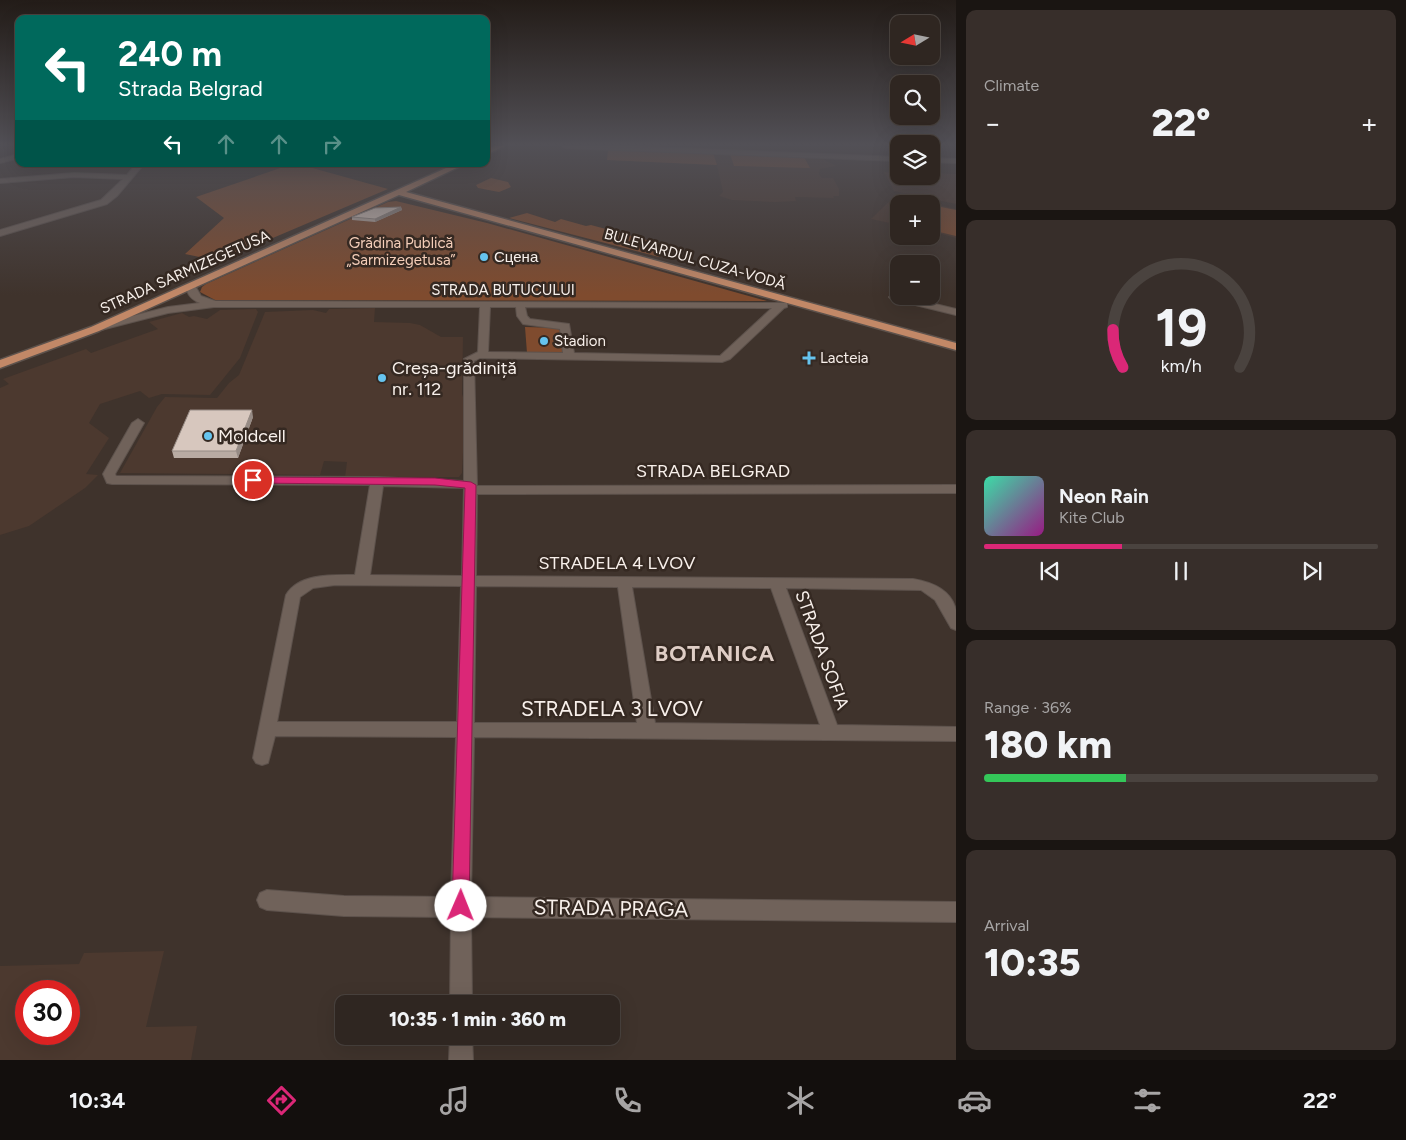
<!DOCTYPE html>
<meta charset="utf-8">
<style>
body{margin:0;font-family:Figtree,sans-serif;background:#372e2a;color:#f1f3f6;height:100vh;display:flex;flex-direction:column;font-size:19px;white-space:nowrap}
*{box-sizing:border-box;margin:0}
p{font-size:16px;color:#a7a5a5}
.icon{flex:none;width:28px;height:28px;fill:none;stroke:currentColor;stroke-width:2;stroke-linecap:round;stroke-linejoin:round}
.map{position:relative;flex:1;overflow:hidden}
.details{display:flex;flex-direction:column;gap:10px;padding:10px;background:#1a1512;width:450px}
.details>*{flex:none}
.guide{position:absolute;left:15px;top:15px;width:475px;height:152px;border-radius:10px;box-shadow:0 5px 20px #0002,0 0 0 1px #4a433f;background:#00695c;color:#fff;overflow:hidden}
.needle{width:32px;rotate:260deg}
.fabs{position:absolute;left:890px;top:15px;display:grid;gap:10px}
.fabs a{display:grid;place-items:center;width:50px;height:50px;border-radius:10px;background:#2f2621;box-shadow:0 5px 20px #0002,0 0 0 1px #4a433f;font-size:25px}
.speed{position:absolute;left:15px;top:980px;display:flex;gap:10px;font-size:25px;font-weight:700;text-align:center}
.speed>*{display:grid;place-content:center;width:65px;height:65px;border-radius:50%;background:#2f2621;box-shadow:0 5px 20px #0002,0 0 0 1px #4a433f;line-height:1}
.speed .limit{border:8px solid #d22;background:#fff;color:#111}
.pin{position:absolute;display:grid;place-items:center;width:42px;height:42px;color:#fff;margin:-21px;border:2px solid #fff;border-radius:50%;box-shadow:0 1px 5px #0007}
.me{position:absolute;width:55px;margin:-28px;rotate:1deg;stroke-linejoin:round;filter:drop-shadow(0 0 4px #0008)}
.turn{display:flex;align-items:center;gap:18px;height:105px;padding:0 20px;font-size:22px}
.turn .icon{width:65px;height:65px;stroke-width:2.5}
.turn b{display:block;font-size:35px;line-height:42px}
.lanes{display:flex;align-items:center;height:48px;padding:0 20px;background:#0003;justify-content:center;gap:25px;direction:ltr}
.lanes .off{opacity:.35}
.big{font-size:38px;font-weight:800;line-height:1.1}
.details .tile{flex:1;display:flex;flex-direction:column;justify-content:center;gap:8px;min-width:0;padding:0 18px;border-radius:10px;background:#372e2a}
.details .dial{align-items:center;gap:0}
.dial svg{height:130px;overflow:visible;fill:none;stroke:#4a433f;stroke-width:7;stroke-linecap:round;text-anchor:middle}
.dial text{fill:#f1f3f6;stroke:none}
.song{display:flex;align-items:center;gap:15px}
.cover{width:60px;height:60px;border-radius:8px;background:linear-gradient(135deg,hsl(160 70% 55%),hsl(310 70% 35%))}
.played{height:5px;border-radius:2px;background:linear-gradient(90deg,#db2777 35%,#4a433f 35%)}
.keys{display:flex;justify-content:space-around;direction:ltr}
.heat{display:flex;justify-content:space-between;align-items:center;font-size:28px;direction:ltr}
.charge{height:8px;border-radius:4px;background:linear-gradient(90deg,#34c759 36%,#4a433f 0)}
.trip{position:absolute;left:335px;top:995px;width:285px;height:50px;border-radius:10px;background:#2f2621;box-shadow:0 5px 20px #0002,0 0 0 1px #4a433f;font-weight:800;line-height:50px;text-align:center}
.dock{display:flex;height:80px;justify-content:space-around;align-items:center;background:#130f0d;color:#a7a5a5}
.dock .icon{width:35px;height:35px}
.dock .on{color:#db2777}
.dock b{font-size:22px;color:#f1f3f6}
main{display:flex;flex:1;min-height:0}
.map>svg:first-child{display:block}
</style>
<main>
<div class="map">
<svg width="956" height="1060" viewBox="0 0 956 1060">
<rect width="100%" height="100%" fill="#3f332c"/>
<g fill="#4c392f" fill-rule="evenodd">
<polygon points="713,153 816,157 823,159 836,166 820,169 819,174 822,178 833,178 839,189 839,196 833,196 834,198 795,197 796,201 775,202 732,200 719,196 723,192 717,165 607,160"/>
<polygon points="884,172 899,173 899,176 931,176 931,173 956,174 956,204 894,191"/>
<polygon points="896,195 956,209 956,238 931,231 931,204 899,204 899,225 871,219"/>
<polygon points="375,308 374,322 410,323 420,325 441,337 463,337 462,394 464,400 464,433 462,473 459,477 345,477 347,462 324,461 320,475 120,473 157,407 165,397 217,398 229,383 239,375 265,312 313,310 326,313 329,309"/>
<polygon points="256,309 258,312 240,358 210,395 162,394 149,398 140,391 100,404 89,423 109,438 86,474 98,475 85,488 29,526 0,535 0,388 9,384 3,379 86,349 91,353 158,329 149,322 182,313 189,317 194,316 207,319 220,310"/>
<path d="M164,951L146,1027L197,1026L191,1060H0V966L79,964L84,953ZM26,991H69V1034H26Z"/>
</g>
<g fill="#7f4b2e">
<polygon points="608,150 713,153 717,165 607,160"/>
<polygon points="730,154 804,157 810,168 734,166"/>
<polygon points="292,164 298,164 388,189 219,261 185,254 224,218 196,197"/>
<polygon points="491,178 508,182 511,187 499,192 478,188 476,185"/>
<polygon points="396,201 487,223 767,301 229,300 215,300 200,292 202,287 206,284 388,202"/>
<polygon points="931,205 956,210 956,236 931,230"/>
<polygon points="527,213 555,222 561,219 586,226 591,225 680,249 659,257 509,218"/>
<polygon points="525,327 561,328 565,354 527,353"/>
</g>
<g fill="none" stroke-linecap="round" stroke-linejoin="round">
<defs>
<g id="minor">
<polygon points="562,146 625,146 899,157 899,161 565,148"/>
<polygon points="19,154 19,158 0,163 0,159"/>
<polygon points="931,158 956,159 956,163 931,162"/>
<polygon points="136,164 144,164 117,196 107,204 0,236 0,230 101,200 123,179 74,177 0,183 0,179 74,173 127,175"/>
<path d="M191,283L194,284L201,296L215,301L787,303V307L784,308L730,359L722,362L480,358L474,361L477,486L956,485V493L477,494L476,576L913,579C931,582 951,589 956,610C956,615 956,624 956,630L951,628L935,600L921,590L786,588L837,725L956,727V741L474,737L471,897L956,902V922L471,917L472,1004H450L451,917L344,916L267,910L260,907L257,900L260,893L267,890L344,896L451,897L456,737L275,736L268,763L262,765L256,763L253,758L286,595C299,573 333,575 355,575L370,485L112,484L107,483L103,474L132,423L138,419L144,423L115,474L116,476L377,477L464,481V359L478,352L480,307H214L168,313L101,330L96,327L97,325L168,307L200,303C192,300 187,295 186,286ZM490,307H516L517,316L523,324L560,329L563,353L488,352ZM525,307L772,308L720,356L574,353L569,324L530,319L527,316ZM383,486L464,488L462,576L370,575ZM335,585L461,586L457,722H277L300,597L313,588ZM476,586L618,587L637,723H474ZM632,587L771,588L820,725L655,723Z"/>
<polygon points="894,294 956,309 956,315 891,299 889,297"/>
<polygon points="450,1036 472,1036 473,1060 449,1060"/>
</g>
<g id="major">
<polygon points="494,146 504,146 486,155 486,150"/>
<polygon points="455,164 465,164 406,192 956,343 956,350 399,195 99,331 0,368 0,360 91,327"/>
</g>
</defs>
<use href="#minor" stroke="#5d524c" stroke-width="2"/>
<use href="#major" stroke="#5d524c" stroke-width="3"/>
<use href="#minor" fill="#70625a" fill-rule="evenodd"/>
<use href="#major" fill="#c28867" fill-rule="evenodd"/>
</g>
<g fill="#b9aba3">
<polygon points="401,207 402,210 375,222 352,220 352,217"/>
<polygon points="253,417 238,458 174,458 172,451"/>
</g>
<g fill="#968b85">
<polygon points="401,207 402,210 375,222 375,219"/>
<polygon points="252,410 253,417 238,458 236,451"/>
</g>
<g fill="#d7c7be" stroke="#968b85">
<polygon points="401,207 375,219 352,217 375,208"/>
<polygon points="190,410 252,410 236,451 172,451"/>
</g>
<linearGradient id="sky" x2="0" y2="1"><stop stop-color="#231c18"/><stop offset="0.49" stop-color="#525056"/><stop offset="1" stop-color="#525056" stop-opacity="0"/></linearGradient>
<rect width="956" height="295" fill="url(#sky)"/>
<polygon fill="#db2777" stroke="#8e194d" points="249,477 435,478 471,482 476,485 469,906 467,912 461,914 455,912 452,906 465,488 435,485 253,483 248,480"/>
<g fill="#66c4ef" stroke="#352922" stroke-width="2">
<circle cx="484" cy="257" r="5"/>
<circle cx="544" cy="341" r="5"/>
<path d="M806.5 350.5h5v5h5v5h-5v5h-5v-5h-5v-5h5z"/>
<circle cx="382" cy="378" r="5"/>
<circle cx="208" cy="436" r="5"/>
</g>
<g text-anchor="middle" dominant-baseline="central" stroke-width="5" stroke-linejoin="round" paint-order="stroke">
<g font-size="15" fill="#f5ceb9" stroke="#352922">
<text x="401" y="243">Grădina Publică<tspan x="401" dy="17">„Sarmizegetusa”</tspan></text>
</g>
<g font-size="15" fill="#f8f0eb" stroke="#352922" text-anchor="start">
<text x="494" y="257">Сцена</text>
<text x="554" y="341">Stadion</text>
<text x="820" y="358">Lacteia</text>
</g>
<g font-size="15" fill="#f8f0eb" stroke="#352922">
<text transform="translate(695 259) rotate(16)">BULEVARDUL CUZA-VODĂ</text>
<text transform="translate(185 272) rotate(-24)">STRADA SARMIZEGETUSA</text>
<text x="503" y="290">STRADA BUTUCULUI</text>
</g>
<g font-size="18" fill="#f8f0eb" stroke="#352922" text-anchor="start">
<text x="392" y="368">Creșa-grădiniță<tspan x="392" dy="21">nr. 112</tspan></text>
<text x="218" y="436">Moldcell</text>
</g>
<g font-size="18" fill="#f8f0eb" stroke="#352922">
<text x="713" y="471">STRADA BELGRAD</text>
<text x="617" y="563">STRADELA 4 LVOV</text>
<text transform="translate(822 650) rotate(70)">STRADA SOFIA</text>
</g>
<g font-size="21" fill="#f8f0eb" stroke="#352922">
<text x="612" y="708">STRADELA 3 LVOV</text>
<text transform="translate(611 908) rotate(1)">STRADA PRAGA</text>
</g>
<g font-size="22" font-weight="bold" letter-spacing="1" fill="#dfcec6" stroke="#352922">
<text x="715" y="653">BOTANICA</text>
</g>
</g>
</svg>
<div class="fabs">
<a><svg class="needle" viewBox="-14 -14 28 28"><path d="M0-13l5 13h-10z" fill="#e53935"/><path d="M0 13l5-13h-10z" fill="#a7a5a5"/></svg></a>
<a><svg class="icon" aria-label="search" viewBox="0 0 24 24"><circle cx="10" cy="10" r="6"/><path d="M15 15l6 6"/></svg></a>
<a><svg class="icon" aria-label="layers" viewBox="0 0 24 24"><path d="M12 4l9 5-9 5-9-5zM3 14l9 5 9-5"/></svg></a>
<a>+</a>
<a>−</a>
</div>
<div class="speed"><div class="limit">30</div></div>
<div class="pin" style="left:253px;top:480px;background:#d93025"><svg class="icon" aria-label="arrive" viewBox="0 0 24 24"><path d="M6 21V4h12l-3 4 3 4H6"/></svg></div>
<svg class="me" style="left:461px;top:906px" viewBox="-20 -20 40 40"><circle r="19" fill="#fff"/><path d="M0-13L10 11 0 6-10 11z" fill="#db2777"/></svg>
<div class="trip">10:35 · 1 min · 360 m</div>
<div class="guide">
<div class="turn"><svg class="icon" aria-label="left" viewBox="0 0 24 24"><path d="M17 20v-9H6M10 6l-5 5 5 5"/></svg><div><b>240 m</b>Strada Belgrad</div></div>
<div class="lanes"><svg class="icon" aria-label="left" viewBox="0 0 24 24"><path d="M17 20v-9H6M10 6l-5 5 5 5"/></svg><svg class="icon off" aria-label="ahead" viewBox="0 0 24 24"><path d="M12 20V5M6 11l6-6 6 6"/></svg><svg class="icon off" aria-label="ahead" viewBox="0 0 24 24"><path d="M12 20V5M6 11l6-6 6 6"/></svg><svg class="icon off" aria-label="right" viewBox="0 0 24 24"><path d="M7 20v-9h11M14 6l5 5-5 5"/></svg></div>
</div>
</div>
<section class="details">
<div class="tile"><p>Climate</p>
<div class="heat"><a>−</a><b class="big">22°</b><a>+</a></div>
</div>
<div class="tile dial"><svg viewBox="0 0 100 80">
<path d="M14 69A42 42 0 1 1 86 69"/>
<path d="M14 69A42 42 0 0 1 8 46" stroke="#db2777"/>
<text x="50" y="56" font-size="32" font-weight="700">19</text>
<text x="50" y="72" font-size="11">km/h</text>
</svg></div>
<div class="tile">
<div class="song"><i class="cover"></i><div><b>Neon Rain</b><p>Kite Club</p></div></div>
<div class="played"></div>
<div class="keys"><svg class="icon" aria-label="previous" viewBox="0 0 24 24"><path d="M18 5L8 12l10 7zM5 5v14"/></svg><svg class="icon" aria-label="pause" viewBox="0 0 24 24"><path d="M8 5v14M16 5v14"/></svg><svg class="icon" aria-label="next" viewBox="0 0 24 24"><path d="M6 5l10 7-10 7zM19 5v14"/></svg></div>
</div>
<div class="tile"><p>Range · 36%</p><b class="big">180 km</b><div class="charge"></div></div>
<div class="tile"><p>Arrival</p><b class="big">10:35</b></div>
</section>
</main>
<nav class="dock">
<b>10:34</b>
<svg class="icon on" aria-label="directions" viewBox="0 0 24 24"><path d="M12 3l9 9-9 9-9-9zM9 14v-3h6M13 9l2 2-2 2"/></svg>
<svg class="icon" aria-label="music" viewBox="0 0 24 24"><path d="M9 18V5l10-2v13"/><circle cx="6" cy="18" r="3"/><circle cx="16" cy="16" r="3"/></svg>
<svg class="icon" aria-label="phone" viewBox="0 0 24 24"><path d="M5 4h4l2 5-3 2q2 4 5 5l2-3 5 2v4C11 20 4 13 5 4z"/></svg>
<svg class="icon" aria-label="climate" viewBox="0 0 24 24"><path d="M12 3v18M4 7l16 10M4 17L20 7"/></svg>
<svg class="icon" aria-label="car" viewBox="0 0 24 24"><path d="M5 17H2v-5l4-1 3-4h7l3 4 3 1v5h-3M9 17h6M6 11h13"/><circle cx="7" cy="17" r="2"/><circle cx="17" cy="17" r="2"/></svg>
<svg class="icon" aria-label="filters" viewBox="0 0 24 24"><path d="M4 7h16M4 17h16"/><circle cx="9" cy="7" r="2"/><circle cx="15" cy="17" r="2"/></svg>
<b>22°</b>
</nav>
